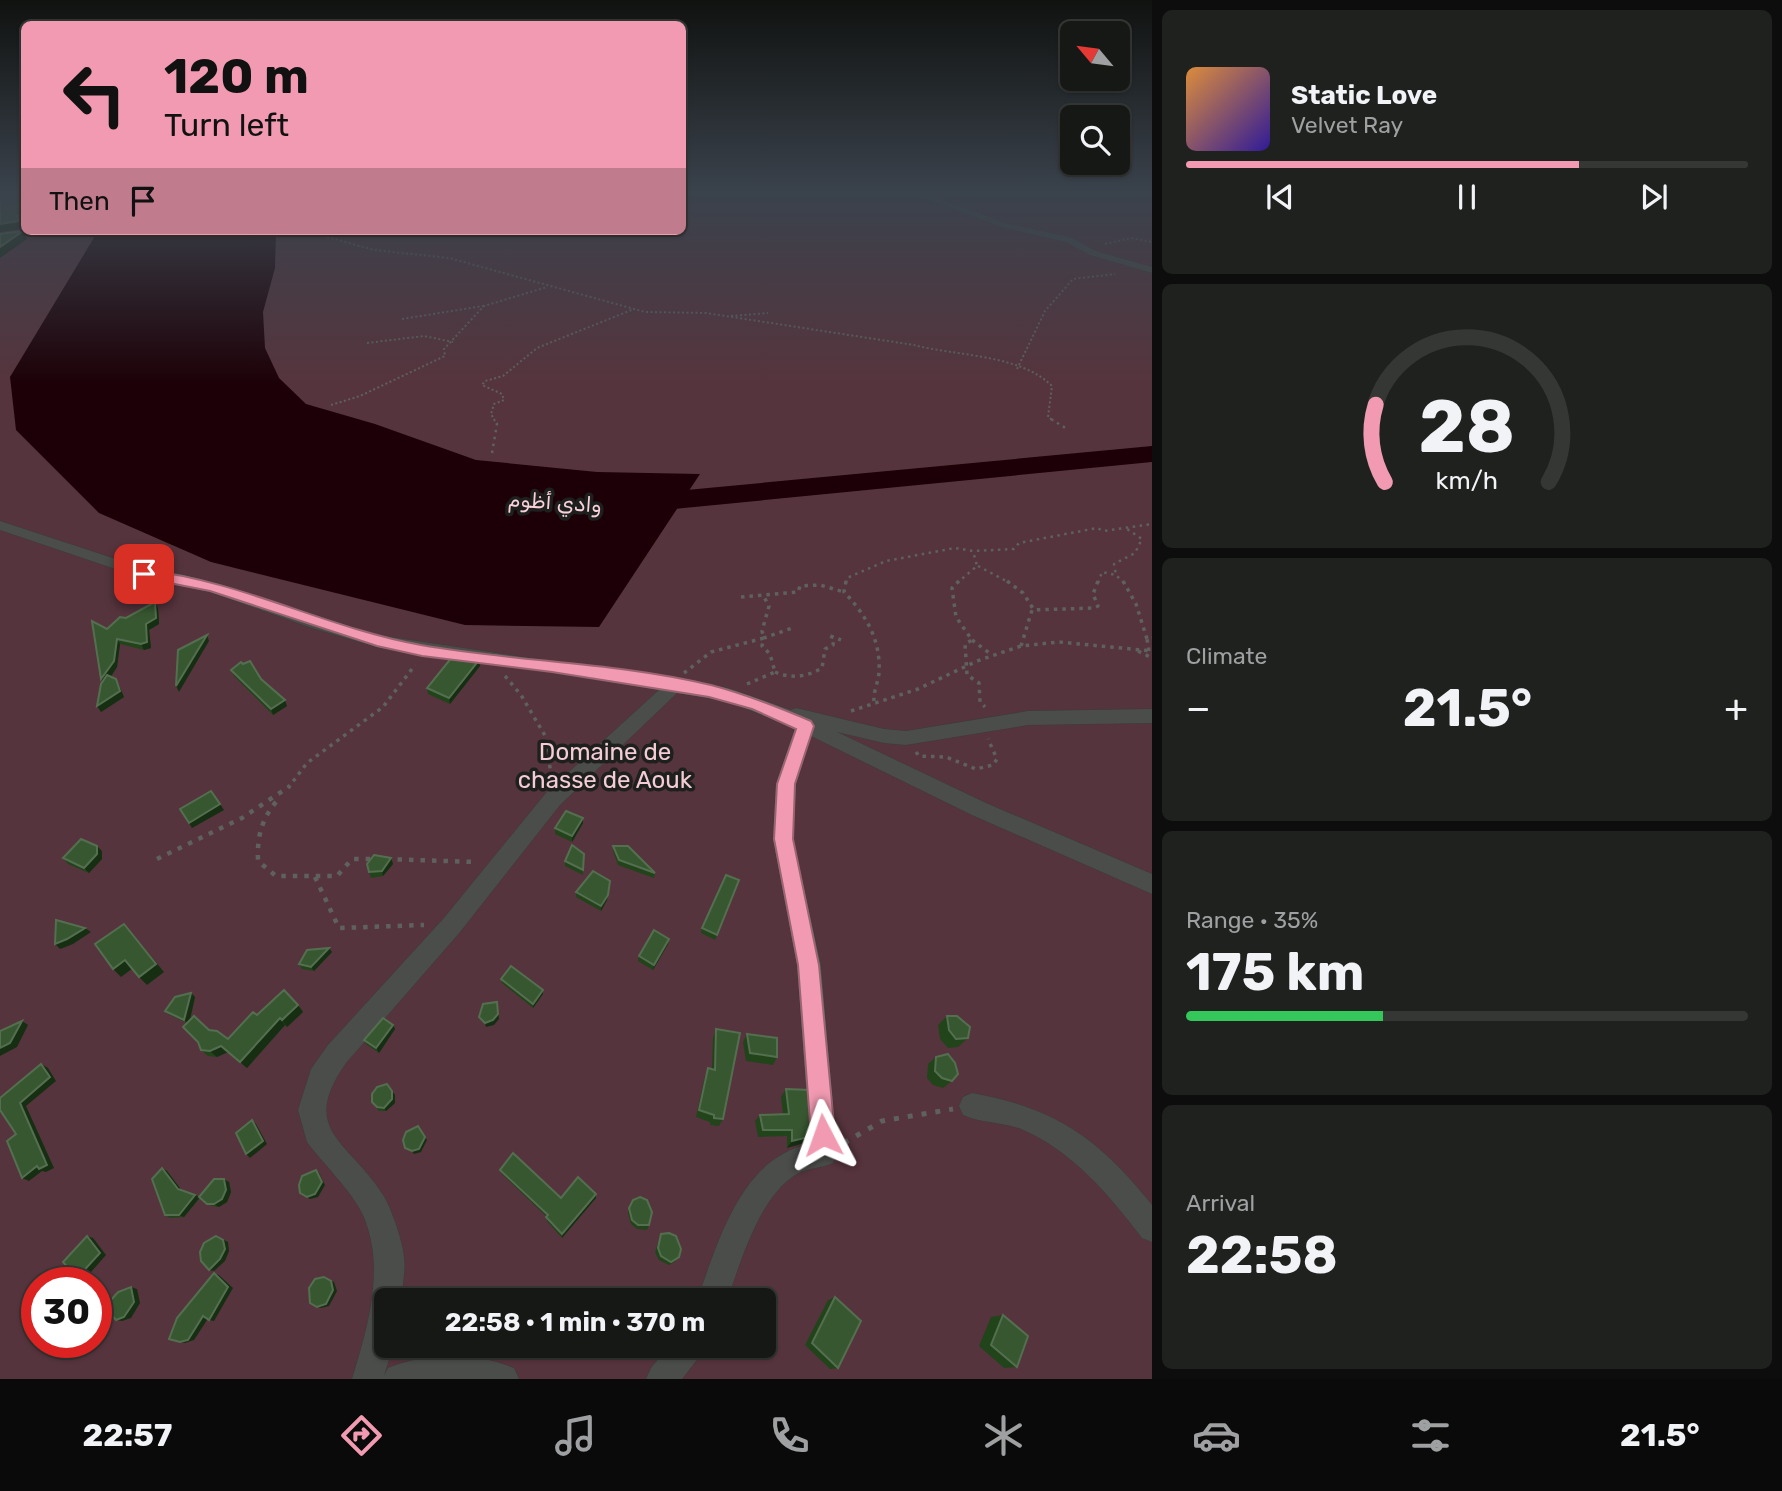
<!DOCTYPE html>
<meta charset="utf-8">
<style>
body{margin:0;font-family:Rubik,"Noto Sans Arabic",sans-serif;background:#1f211f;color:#f1f3f6;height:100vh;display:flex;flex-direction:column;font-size:26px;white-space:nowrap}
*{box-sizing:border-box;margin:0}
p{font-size:23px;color:#9ea0a1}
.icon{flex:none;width:38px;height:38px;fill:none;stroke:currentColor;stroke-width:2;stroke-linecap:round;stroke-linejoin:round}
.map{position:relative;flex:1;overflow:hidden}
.sheet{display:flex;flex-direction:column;gap:10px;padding:10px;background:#0c0d0c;width:630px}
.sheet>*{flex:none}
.top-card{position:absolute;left:21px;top:21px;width:665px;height:214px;border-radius:10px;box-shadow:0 2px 5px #0004,0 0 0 2px #353735;background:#f19ab1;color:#111;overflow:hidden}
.needle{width:46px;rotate:299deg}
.fabs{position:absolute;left:1060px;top:21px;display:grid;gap:14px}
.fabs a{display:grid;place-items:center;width:70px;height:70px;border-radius:10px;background:#161816;box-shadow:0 2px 5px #0004,0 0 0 2px #353735;font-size:35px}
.speed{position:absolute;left:21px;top:1267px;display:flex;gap:14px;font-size:35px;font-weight:700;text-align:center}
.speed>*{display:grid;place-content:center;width:91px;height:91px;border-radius:50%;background:#161816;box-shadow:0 2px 5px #0004,0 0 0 2px #353735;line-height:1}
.speed .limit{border:10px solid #d22;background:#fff;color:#111}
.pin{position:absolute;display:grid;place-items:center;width:60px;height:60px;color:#fff;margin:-30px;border-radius:14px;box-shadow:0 4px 10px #0006}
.me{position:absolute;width:77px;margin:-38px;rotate:356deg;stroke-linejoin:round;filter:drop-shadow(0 0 5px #0008)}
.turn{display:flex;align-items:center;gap:24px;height:147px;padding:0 28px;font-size:32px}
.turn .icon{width:91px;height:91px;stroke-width:2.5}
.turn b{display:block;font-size:49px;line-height:60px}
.then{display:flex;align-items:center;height:66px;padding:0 28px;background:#0003;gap:14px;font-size:26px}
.big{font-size:52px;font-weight:700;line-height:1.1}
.sheet .card{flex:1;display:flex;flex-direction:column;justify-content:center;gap:10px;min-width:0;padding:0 24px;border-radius:10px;background:#1f211f}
.sheet .dial{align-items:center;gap:0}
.dial svg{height:182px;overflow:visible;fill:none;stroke:#353735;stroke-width:7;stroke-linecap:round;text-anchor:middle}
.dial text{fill:#f1f3f6;stroke:none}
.song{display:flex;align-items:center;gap:21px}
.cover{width:84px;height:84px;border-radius:10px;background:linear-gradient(135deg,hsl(30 70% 55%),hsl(250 70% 35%))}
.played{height:7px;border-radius:4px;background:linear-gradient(90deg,#f19ab1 70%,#353735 70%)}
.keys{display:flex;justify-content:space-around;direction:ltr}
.heat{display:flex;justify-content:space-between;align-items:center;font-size:38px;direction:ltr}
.charge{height:10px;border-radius:5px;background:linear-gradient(90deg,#34c759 35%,#353735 0)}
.trip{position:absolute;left:374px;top:1288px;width:402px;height:70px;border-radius:10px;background:#161816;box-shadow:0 2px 5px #0004,0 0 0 2px #353735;font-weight:700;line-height:70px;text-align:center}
.tabs{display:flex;height:112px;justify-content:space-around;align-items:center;background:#090a09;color:#9ea0a1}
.tabs .icon{width:49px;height:49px}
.tabs .current{color:#f19ab1}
.tabs b{font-size:32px;color:#f1f3f6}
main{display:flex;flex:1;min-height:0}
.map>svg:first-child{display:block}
</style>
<main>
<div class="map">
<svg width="1152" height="1379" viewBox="0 0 1152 1379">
<rect width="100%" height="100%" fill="#1d201d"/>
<path fill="#56343d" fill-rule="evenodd" d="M0,192H24V231H682L683,192H1152V1379H0ZM37,1283H96V1342H37ZM387,1300H765V1346H387Z"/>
<polygon fill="#1d0007" points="98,231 276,231 275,268 263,312 265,348 279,378 306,404 375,424 476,460 597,472 700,474 599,627 465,625 211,562 99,513 16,430 10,377"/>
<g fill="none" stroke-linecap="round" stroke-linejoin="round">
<polygon fill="#1d0007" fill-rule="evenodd" points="1152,446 1152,462 633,513 623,510 619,504 623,498 633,495"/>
<defs>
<g id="minor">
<polygon points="911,192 921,192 1006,223 1072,238 1096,251 1152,267 1152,273 1090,255 1066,242 1001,227"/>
<polygon points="24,231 41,231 0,240 0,234"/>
<path d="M0,521L146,569L176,573L220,584L377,635L728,688L791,710L796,708L884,729L906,731L1028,711L1152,709V723L1028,725L906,745L884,743L837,732L986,803L1152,874V894L972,815L811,736L796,784L793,839L821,965L837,1154L833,1163C822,1168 807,1168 797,1174C759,1196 741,1262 727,1300H697C718,1243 741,1157 810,1144L797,965L773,839L776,784L795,728L726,701L677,693L560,805L460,932L346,1063C298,1131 349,1141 383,1195C391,1207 403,1242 404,1257C406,1270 402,1287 401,1300H387V1346H393L384,1376L388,1368C427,1352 475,1352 514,1368L519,1379H352C368,1326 386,1268 363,1215C354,1194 322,1162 307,1142L298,1110L311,1069L328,1045L444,918L546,793L659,690L552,672L422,656L377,647L312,628L210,592L139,577L0,530Z"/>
<path d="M972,1093C1056,1108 1099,1139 1152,1205V1242L1142,1238C1110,1196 1072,1150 1021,1129C1002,1122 981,1123 963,1115L959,1106L963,1097Z"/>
<polygon points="669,1346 703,1346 699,1357 682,1379 646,1379 651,1368"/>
</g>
</defs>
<use href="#minor" stroke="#3a3c3a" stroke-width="1"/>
<g stroke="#5f615f" stroke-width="2" stroke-dasharray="2 2.5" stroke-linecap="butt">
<path d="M278,231L320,235L374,250L449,258L645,312L706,313L914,345C955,356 1020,354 1052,386L1048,417L1054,421"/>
<polyline points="1105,244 1131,238 1152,242"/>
<polyline points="731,316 768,313"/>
<polyline points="402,319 483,306"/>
<polyline points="367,343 424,336 453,342"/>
<polyline points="1017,369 1045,311 1073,279 1115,274"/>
<polyline points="331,405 360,396 445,356 444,349 484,306 547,287"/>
<polyline points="495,421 491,414 494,404 504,400 502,394 482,385 485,381 503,376 537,348 634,309"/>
</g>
<g stroke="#5f615f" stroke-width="2.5" stroke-dasharray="2.5 4.5" stroke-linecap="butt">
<polyline points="1051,419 1067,429"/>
<polyline points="492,453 497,424 494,419"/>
<polyline points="978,566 1010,583"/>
<polyline points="846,583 847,578 886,561 955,548 973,551 1014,549 1019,543 1097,528 1104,531 1152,524"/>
<polyline points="957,583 977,566 973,551"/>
<polyline points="1098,583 1102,572 1116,575"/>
<polyline points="1124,583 1116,575 1114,564 1135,553 1142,539 1127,529"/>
</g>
<g stroke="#5f615f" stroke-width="3.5" stroke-dasharray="3.5 5" stroke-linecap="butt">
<path d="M846,581L844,592C866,615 881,640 879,673C878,683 873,692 874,701"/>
<polyline points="959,581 952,588 956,617 972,640 965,644 967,675 979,683 980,702 985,707"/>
<polyline points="1007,581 1023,593 1034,610"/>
<polyline points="1123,581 1136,604 1147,639"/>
<polyline points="741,597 798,592 800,586 820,585 844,592"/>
<polyline points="972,640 992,655"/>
<polyline points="1021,646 1032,610 1094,608 1098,606 1093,594 1098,581"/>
<polyline points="1138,651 1152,658"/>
<polyline points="1149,651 1147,639 1152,638"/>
<path d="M775,672C791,679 807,677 822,668L825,649L833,645L834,638L828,635L841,640"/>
<polyline points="684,673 711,652 764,638 762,631 769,606 764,597"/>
<polyline points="505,676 521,695 547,739 551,778"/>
<polyline points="747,684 775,672 770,654 762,646 764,638 795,627"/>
<polyline points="851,711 918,689 977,661 1021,646 1059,642 1152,651"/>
<polyline points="916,752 919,756 946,757 976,769 993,765 997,759 988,739"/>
<polyline points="288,788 307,763 383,707 415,665"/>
</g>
<g stroke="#5f615f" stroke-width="4.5" stroke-dasharray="4.5 7" stroke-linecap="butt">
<path d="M276,802C261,820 257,838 258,861L276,876H337L352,859H375"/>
<polyline points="157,859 242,818 290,786"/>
<polyline points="386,859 476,862"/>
<polyline points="315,877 339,928 424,925"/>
</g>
<polyline stroke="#5f615f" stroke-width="5" stroke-dasharray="5 9" stroke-linecap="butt" points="844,1143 882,1121 953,1109"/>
<use href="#minor" fill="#4b4d4a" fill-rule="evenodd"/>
</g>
<g fill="#21441a">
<polygon points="158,608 159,624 149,630 151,648 144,650 120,644 117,667 111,677 119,685 124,697 101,712 107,629 126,618"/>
<polygon points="480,666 450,704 428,694 427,688"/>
<polygon points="231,670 287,706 273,715 234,676"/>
<polygon points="583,823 572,842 555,834 555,828"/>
<polygon points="613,846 655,873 654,878 618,865 613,851"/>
<polygon points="102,851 102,859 89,873 68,864 63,858"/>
<polygon points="584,854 583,875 565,866 565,861"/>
<polygon points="391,858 393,864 383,876 371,878 369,872"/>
<polygon points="739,880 715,940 701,933 702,928"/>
<polygon points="610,887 607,900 601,911 576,897 576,892"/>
<polygon points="669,939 668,944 653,970 638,961 639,956"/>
<polygon points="332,952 314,971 302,969 299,964"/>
<polygon points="501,979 543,990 543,994 533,1008 502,983"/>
<polygon points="191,993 195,997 190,1020 228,1039 257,1015 298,1005 303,1012 287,1027 285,1025 247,1068 228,1052 217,1057 208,1056 201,1050 198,1042 187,1023 170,1015 165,1011"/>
<polygon points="947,1016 968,1038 958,1047 948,1048 940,1039 938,1025"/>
<polygon points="393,1025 395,1029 379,1053 366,1044 364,1040"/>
<polygon points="716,1029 723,1119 719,1126 710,1125 710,1122 696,1117 705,1076 708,1068 712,1069 713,1038"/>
<polygon points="747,1034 777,1057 773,1065 746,1061 743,1042"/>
<polygon points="936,1057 952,1081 943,1088 933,1085 927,1078 928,1064"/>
<polygon points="786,1089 807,1142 787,1148 787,1136 758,1137 755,1121 760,1115 783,1114 781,1097"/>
<polygon points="395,1095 395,1103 386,1111 379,1111 372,1102"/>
<polygon points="162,1168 167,1171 182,1191 199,1197 229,1182 231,1192 227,1202 219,1207 212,1206 200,1198 184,1217 170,1218 165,1215"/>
<polygon points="500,1170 561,1198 596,1194 596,1198 562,1238 547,1221 547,1217 502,1174"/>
<polygon points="629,1208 649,1225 647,1230 637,1229 631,1224 628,1213"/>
<polygon points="661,1234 676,1261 669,1265 659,1260 655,1252"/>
<polygon points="835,1297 838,1368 830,1369 805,1345 828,1300"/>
<polygon points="1003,1315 1017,1367 1004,1368 979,1346 991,1317"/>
</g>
<g fill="#162e12">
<polygon points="20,192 22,195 24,204 24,212"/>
<polygon points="24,215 24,223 21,224 17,216"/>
<polygon points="19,221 22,229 0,232 0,224"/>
<polygon points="23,231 27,239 0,258 0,247"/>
<polygon points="155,602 158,608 159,624 149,630 151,648 144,650 141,644 146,624"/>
<polygon points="207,635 209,641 179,692 176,686"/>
<polygon points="117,639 120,644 117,667 105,685 101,679"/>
<polygon points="479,660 480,666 450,704 449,698"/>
<polygon points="116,679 124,697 101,712 97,706"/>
<polygon points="285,700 287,706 273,715 271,709"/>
<polygon points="220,804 224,810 192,828 189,823"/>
<polygon points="583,818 583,823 572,842 572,836"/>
<polygon points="97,846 102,851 102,859 89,873 84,868"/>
<polygon points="391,858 393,864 383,876 382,871"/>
<polygon points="610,881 607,900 601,911 601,906"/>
<polygon points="124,924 164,972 147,985 139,977"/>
<polygon points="85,928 91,932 73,944 60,949 55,944"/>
<polygon points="669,939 668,944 653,970 654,965"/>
<polygon points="329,948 332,952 314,971 311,967"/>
<polygon points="125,960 133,968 121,977 113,969"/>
<polygon points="543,990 543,994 533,1008 533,1004"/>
<polygon points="191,993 195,997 189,1024 184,1020"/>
<polygon points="497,1002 499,1019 494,1025 486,1027 485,1023"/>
<polygon points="298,1005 303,1012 287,1027 282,1020"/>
<polygon points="280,1018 285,1025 247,1068 240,1062"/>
<polygon points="22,1021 28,1025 17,1047 0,1056 0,1048"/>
<polygon points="393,1025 395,1029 379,1053 376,1048"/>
<polygon points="221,1046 228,1052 217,1057 210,1051"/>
<polygon points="41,1064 48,1068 56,1081 26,1106 54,1168 46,1172 42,1171 29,1181 22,1178 37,1166 20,1103"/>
<polygon points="392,1091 395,1095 395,1103 386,1111 384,1108"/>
<polygon points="252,1120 256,1124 267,1144 250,1158 246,1154"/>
<polygon points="813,1136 807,1142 787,1148 792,1141"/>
<polygon points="425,1137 427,1140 421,1152 414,1154 412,1151"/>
<polygon points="162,1168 167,1171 183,1192 178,1189"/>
<polygon points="316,1170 319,1173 325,1185 318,1197 310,1199 307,1197"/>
<polygon points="224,1179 229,1182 231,1192 227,1202 219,1207 214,1204"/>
<polygon points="596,1194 596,1198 562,1238 562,1234"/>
<polygon points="195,1195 200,1197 184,1217 179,1215"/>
<polygon points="87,1236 93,1238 106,1255 84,1280 77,1278"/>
<polygon points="216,1236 228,1242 229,1251 225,1261 214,1271 209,1270"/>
<polygon points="214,1273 219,1275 233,1288 214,1321 209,1320"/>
<polygon points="331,1281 334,1282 337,1291 329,1306 321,1308 317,1307"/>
<polygon points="131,1287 137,1289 140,1303 131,1318 122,1321 116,1320"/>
<polygon points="203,1316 209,1317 194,1340 185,1343 180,1342"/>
</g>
<g fill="#375731" stroke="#546f4f" stroke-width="2">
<polygon points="0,192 20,192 24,215 17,216 19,221 0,224"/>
<polygon points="23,231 0,247 0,234"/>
<polygon points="155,602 156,618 146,624 147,642 141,644 117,639 114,661 101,679 92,621 107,629 120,617 126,618"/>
<polygon points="207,635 176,686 178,650"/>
<polygon points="452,657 479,660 449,698 427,688"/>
<polygon points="250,661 261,679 285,700 271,709 231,670 241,662 243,664"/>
<polygon points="107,675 116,679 120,691 97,706 101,684"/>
<polygon points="211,791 220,804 189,823 180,809"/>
<polygon points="566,811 583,818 572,836 555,828"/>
<polygon points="81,839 97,846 97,854 84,868 63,858"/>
<polygon points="572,845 584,854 583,870 565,861"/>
<polygon points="613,846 628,846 655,873 619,860"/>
<polygon points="374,855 391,858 382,871 369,872 367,864"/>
<polygon points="593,871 610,881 608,895 601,906 576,892"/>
<polygon points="726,875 739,880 717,935 702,928"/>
<polygon points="56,920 85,928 67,939 55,944"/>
<polygon points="124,924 156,964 139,977 125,960 113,969 95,944"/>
<polygon points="654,930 669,939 654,965 639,956"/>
<polygon points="329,948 311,967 299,964 307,950"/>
<polygon points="511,966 543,990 533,1004 501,979"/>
<polygon points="284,990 298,1005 282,1020 280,1018 240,1062 221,1046 210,1051 201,1050 198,1042 183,1027 194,1016 209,1030 217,1031 228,1039 253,1012 257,1015"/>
<polygon points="191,993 184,1020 165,1011 175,997"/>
<polygon points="497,1002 498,1014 493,1020 485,1023 479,1017 483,1004"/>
<polygon points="947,1016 957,1016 970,1027 968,1038 956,1039 949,1030"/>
<polygon points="383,1018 393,1025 376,1048 364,1040"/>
<polygon points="22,1021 10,1043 0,1048 0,1031"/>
<polygon points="716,1029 740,1033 723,1119 714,1118 714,1115 699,1110 708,1068 715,1070"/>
<polygon points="747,1034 777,1038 777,1057 750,1053"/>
<polygon points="948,1054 955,1063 958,1074 952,1081 942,1078 935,1071 936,1057"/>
<polygon points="41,1064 50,1077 20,1103 47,1165 39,1169 37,1166 22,1178 7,1141 16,1134 0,1110 0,1098"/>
<polygon points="387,1084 392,1091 392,1099 384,1108 377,1107 372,1102 372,1094 377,1087"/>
<polygon points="786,1089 810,1090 813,1136 792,1141 792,1130 763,1130 760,1115 789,1114"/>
<polygon points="252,1120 263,1141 246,1154 236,1133"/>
<polygon points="418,1126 425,1137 419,1149 412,1151 405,1148 403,1140 406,1132"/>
<polygon points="513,1153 561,1198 578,1177 596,1194 562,1234 546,1217 548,1215 500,1170"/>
<polygon points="162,1168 178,1189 195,1195 179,1215 165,1215 152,1179"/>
<polygon points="316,1170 322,1182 315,1194 307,1197 300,1193 299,1185 302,1176"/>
<polygon points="214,1179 224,1179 226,1190 222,1199 214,1204 207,1204 199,1197"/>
<polygon points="640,1197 647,1200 652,1212 649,1225 638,1225 632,1220 629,1208 633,1200"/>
<polygon points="669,1233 676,1236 681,1249 679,1257 671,1262 661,1256 658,1248 661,1234"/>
<polygon points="87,1236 100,1253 77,1278 63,1262"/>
<polygon points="216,1236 223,1240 225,1249 220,1259 209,1270 201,1261 200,1252 204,1243"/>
<polygon points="214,1273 228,1287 209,1320 203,1316 188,1340 180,1342 169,1339 177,1318"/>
<polygon points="324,1277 331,1281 333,1290 326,1304 317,1307 310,1303 309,1288 315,1279"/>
<polygon points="131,1287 134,1302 124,1317 116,1320 108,1311 110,1301 118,1292"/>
<polygon points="835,1297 861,1321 838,1368 812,1343"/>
<polygon points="1003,1315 1028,1336 1017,1367 991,1345"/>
</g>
<linearGradient id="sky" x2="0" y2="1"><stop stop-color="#101210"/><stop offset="0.5" stop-color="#3a424c"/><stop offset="1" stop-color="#3a424c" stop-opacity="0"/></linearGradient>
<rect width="1152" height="385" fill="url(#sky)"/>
<path fill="#f19ab1" stroke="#9d6473" stroke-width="2" d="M144,570C240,580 326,628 421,645C517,662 616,662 711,685C746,694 778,707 811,721L814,726L795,784L793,839L819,965L835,1135L832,1143L823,1147L815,1143L811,1135L798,965L774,839L777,784L796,729L752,709L709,697L552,672L422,656L377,646L210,591L139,577L137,574Z"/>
<g text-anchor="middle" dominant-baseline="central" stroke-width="7" stroke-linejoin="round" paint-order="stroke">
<g font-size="21" font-style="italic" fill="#f9d2db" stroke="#1d201d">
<text transform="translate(555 502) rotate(4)">وادي أظوم</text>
</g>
<g font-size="24" fill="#f3ccd5" stroke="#1d201d">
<text x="605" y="752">Domaine de<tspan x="605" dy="28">chasse de Aouk</tspan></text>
</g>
</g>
</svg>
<div class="fabs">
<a><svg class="needle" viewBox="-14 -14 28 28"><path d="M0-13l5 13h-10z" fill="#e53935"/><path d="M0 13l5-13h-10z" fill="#9ea0a1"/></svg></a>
<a><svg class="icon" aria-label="search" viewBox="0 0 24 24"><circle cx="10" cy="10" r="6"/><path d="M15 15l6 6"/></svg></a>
</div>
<div class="speed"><div class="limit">30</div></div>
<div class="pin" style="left:144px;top:574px;background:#d93025"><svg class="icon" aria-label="arrive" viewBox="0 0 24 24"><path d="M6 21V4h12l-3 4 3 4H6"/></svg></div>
<svg class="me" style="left:823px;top:1135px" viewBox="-20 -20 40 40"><path d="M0-17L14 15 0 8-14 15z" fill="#f19ab1" stroke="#fff" stroke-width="4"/></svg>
<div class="trip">22:58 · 1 min · 370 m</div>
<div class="top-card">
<div class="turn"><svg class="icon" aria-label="left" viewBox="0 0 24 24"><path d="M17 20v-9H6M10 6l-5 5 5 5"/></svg><div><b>120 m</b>Turn left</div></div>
<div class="then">Then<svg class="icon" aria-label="arrive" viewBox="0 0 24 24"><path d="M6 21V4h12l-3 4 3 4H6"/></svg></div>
</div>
</div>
<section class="sheet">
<div class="card">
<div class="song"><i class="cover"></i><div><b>Static Love</b><p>Velvet Ray</p></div></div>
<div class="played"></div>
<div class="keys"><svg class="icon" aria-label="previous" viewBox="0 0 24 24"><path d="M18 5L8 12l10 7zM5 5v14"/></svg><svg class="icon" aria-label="pause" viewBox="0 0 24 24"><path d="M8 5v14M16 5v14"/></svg><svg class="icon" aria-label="next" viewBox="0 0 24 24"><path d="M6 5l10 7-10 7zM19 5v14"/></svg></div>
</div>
<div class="card dial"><svg viewBox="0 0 100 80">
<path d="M14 69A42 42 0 1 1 86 69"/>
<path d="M14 69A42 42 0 0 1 10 35" stroke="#f19ab1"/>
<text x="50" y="56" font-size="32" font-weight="700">28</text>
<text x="50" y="72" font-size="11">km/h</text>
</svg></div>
<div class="card"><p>Climate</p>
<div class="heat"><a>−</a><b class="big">21.5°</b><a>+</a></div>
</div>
<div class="card"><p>Range · 35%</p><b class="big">175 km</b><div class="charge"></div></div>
<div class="card"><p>Arrival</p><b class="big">22:58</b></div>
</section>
</main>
<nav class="tabs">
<b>22:57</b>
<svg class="icon current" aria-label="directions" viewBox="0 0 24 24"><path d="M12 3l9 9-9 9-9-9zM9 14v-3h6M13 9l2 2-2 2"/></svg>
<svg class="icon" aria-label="music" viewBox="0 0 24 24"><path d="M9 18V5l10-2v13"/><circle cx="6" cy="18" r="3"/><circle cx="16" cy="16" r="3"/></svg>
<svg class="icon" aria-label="phone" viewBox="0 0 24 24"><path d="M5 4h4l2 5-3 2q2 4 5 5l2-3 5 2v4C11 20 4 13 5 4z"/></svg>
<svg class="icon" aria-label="climate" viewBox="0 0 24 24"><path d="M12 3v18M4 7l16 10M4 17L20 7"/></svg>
<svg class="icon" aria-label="car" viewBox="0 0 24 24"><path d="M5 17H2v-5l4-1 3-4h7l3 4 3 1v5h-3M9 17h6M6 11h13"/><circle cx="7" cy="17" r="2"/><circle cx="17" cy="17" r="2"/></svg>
<svg class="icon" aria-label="filters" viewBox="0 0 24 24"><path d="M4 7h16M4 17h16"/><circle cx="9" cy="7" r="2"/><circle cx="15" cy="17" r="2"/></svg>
<b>21.5°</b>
</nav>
